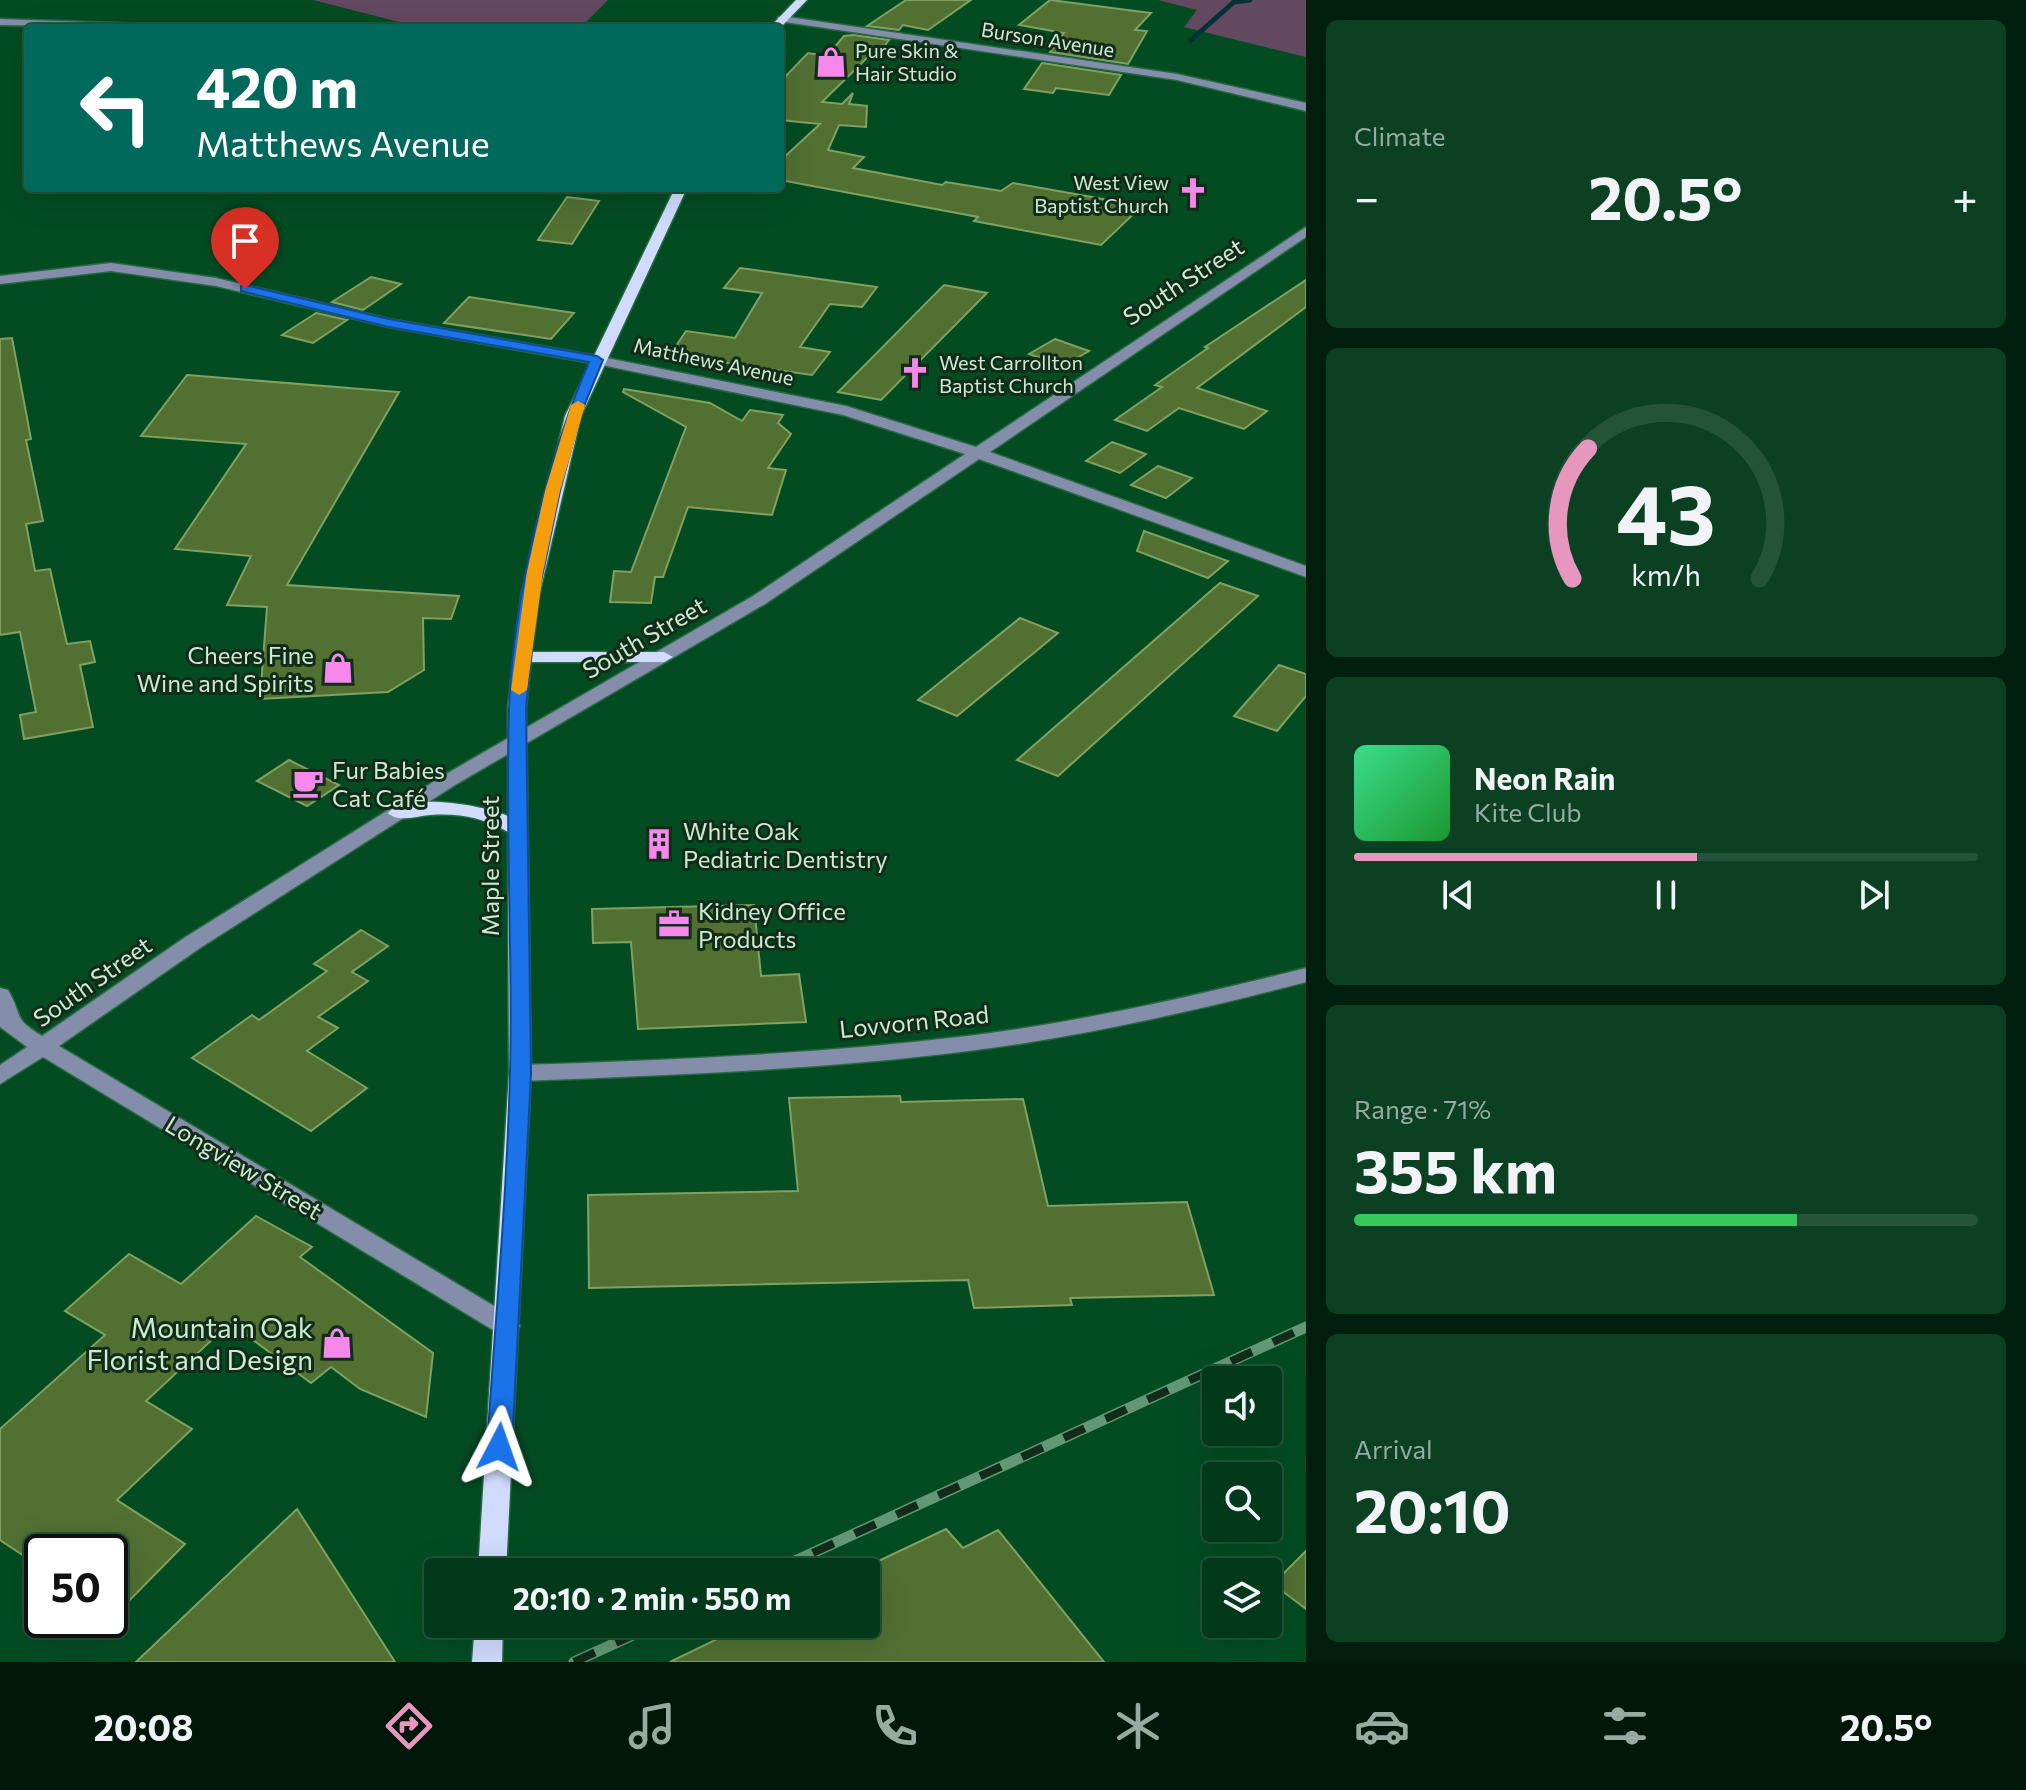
<!DOCTYPE html>
<meta charset="utf-8">
<style>
body{margin:0;font-family:Commissioner,sans-serif;background:#0c4023;color:#f1f3f6;height:100vh;display:flex;flex-direction:column;font-size:30px;white-space:nowrap}
*{box-sizing:border-box;margin:0}
p{font-size:26px;color:#96aca2}
.icon{flex:none;width:44px;height:44px;fill:none;stroke:currentColor;stroke-width:2;stroke-linecap:round;stroke-linejoin:round}
.map{position:relative;flex:1;overflow:hidden}
.panel{display:flex;flex-direction:column;gap:20px;padding:20px;background:#011f0e;width:720px}
.panel>*{flex:none}
.guide{position:absolute;left:24px;top:24px;width:760px;height:168px;border-radius:8px;box-shadow:0 8px 32px #0002,0 0 0 2px #235339;background:#00695c;color:#fff;overflow:hidden}
.fabs{position:absolute;left:1202px;top:1366px;display:grid;gap:16px}
.fabs a{display:grid;place-items:center;width:80px;height:80px;border-radius:8px;background:#02391a;box-shadow:0 8px 32px #0002,0 0 0 2px #235339;font-size:40px}
.speed{position:absolute;left:24px;top:1534px;display:flex;gap:16px;font-size:40px;font-weight:700;text-align:center}
.speed>*{display:grid;place-content:center;width:104px;height:104px;border-radius:50%;background:#02391a;box-shadow:0 8px 32px #0002,0 0 0 2px #235339;line-height:1}
.speed .limit{border:4px solid #111;border-radius:12px;background:#fff;color:#111}
.pin{position:absolute;display:grid;place-items:center;width:68px;height:68px;color:#fff;margin:-82px -34px;border-radius:50% 50% 50% 0;rotate:-45deg;box-shadow:0 0 8px #0007}
.pin .icon{rotate:45deg}
.me{position:absolute;width:88px;margin:-44px;rotate:4deg;stroke-linejoin:round;filter:drop-shadow(0 0 6px #0008)}
.turn{display:flex;align-items:center;gap:28px;height:168px;padding:0 40px;font-size:36px}
.turn .icon{width:104px;height:104px;stroke-width:2.5}
.turn b{display:block;font-size:56px;line-height:68px}
.big{font-size:60px;font-weight:700;line-height:1.1}
.panel .card{flex:1;display:flex;flex-direction:column;justify-content:center;gap:12px;min-width:0;padding:0 28px;border-radius:12px;background:#0c4023}
.panel .dial{align-items:center;gap:0}
.dial svg{height:208px;overflow:visible;fill:none;stroke:#235339;stroke-width:7;stroke-linecap:round;text-anchor:middle}
.dial text{fill:#f1f3f6;stroke:none}
.song{display:flex;align-items:center;gap:24px}
.cover{width:96px;height:96px;border-radius:12px;background:linear-gradient(135deg,hsl(150 70% 55%),hsl(130 70% 35%))}
.played{height:8px;border-radius:4px;background:linear-gradient(90deg,#e797bd 55%,#235339 55%)}
.keys{display:flex;justify-content:space-around;direction:ltr}
.heat{display:flex;justify-content:space-between;align-items:center;font-size:44px;direction:ltr}
.charge{height:12px;border-radius:6px;background:linear-gradient(90deg,#34c759 71%,#235339 0)}
.trip{position:absolute;left:424px;top:1558px;width:456px;height:80px;border-radius:8px;background:#02391a;box-shadow:0 8px 32px #0002,0 0 0 2px #235339;font-weight:700;line-height:80px;text-align:center}
.tab-bar{display:flex;height:128px;justify-content:space-around;align-items:center;background:#01170a;color:#96aca2}
.tab-bar .icon{width:56px;height:56px}
.tab-bar .on{color:#e797bd}
.tab-bar b{font-size:36px;color:#f1f3f6}
main{display:flex;flex:1;min-height:0}
.map>svg:first-child{display:block}
</style>
<main>
<div class="map">
<svg width="1306" height="1662" viewBox="0 0 1306 1662">
<rect width="100%" height="100%" fill="#034c22"/>
<g fill="#634960">
<polygon points="313,0 608,0 580,28 423,28"/>
<polygon points="1158,0 1306,0 1306,57 1184,27 1197,10"/>
</g>
<g fill="none" stroke-linecap="round" stroke-linejoin="round">
<polyline stroke="#023239" stroke-width="5" points="1191,40 1234,2 1250,0"/>
</g>
<g fill="#517032" stroke="#80a161" stroke-width="2">
<polygon points="906,0 971,0 928,30 903,25 899,30 867,26"/>
<polygon points="1050,0 1151,13 1135,30 1147,31 1128,64 1050,52 1064,33 1019,25"/>
<polygon points="853,35 889,40 882,49 876,49 822,102 842,104 853,93 849,104 867,106 866,127 839,125 828,150 864,157 853,168 942,185 946,182 1001,191 1013,183 1142,206 1101,245 974,221 978,217 780,180 780,161 820,124 780,120 780,82 808,53 827,56 844,36"/>
<polygon points="1042,63 1121,75 1109,95 1056,88 1053,93 1024,89"/>
<polygon points="567,197 599,201 572,244 538,240"/>
<polygon points="740,268 877,287 862,307 830,304 800,347 830,352 812,375 670,355 686,331 735,338 762,293 724,288"/>
<polygon points="371,277 401,284 363,310 332,302"/>
<polygon points="1306,280 1306,307 1197,388 1267,411 1244,429 1179,408 1147,431 1115,420 1162,387 1155,385 1208,348 1205,347"/>
<polygon points="944,285 987,293 881,400 838,392"/>
<polygon points="469,297 574,313 551,339 444,323"/>
<polygon points="316,313 347,320 313,343 282,335"/>
<polygon points="12,338 31,439 26,440 43,521 26,524 35,571 50,569 67,644 90,641 95,662 80,665 93,727 24,739 20,715 36,712 20,632 0,635 0,339"/>
<polygon points="1055,339 1089,351 1063,366 1029,354"/>
<polygon points="187,375 399,392 287,585 459,596 451,619 423,618 424,670 388,692 260,699 267,607 227,605 251,556 175,549 246,444 141,436"/>
<polygon points="624,389 710,403 742,421 750,410 783,415 778,423 791,434 768,468 786,470 772,515 688,507 663,577 655,577 651,603 610,602 614,571 631,572 686,427 623,392"/>
<polygon points="1112,442 1146,454 1120,473 1086,461"/>
<polygon points="1158,466 1192,478 1166,498 1131,485"/>
<polygon points="1144,531 1228,561 1208,578 1137,551"/>
<polygon points="1220,583 1258,596 1058,776 1017,760"/>
<polygon points="1020,618 1058,633 957,716 918,700"/>
<polygon points="1279,665 1306,674 1306,696 1277,731 1234,716"/>
<polygon points="289,760 339,785 307,806 257,781"/>
<polygon points="754,905 761,976 799,974 806,1022 638,1029 631,942 593,943 592,909"/>
<polygon points="361,930 388,946 352,972 368,981 318,1017 338,1028 307,1051 367,1088 311,1131 192,1058 252,1015 259,1020 327,971 314,964"/>
<polygon points="900,1096 901,1102 1023,1099 1048,1206 1187,1202 1214,1295 1070,1298 1072,1305 974,1308 968,1280 589,1288 588,1195 798,1191 789,1098"/>
<polygon points="256,1216 312,1247 300,1257 433,1353 426,1417 360,1389 331,1367 311,1383 230,1323 146,1401 192,1429 117,1500 185,1544 110,1620 110,1552 42,1552 42,1568 0,1540 0,1429 105,1335 65,1311 129,1254 181,1284"/>
<polygon points="297,1509 395,1662 136,1662"/>
<polygon points="946,1529 963,1548 998,1530 1104,1662 670,1662 748,1624 866,1624 866,1567"/>
<polygon points="1306,1551 1306,1609 1273,1584"/>
</g>
<g fill="none" stroke-linecap="round" stroke-linejoin="round">
<defs>
<g id="minor">
<polygon points="782,16 1177,74 1306,103 1306,111 1177,80 778,21 778,17"/>
<polygon points="0,19 175,25 180,28 0,25"/>
<path d="M1306,227V237L990,452L1306,566V577L979,459L765,604L455,785L200,948L59,1046L516,1319L520,1326L516,1333L507,1336L498,1333L43,1057L0,1084V1065L27,1047L0,1027V988L8,990C24,1017 11,1017 42,1036L184,938L441,777L753,596L965,454L843,415L597,364L389,327L216,286L111,271L0,284V276L111,263L216,278L389,319L597,356L846,406L976,447Z"/>
<path d="M1306,968V982C1194,1011 1082,1037 968,1051C819,1070 669,1075 520,1081L512,1078L509,1073L512,1068L520,1065C669,1060 819,1054 967,1036C1082,1022 1194,996 1306,968Z"/>
</g>
<g id="major">
<polygon points="796,0 807,0 780,28 769,28"/>
<path d="M675,188H687L581,416L539,596L532,652H664L673,657L664,662H531L526,707L531,1073L506,1572H478L509,1073L508,832C482,817 459,813 430,815C416,816 398,823 388,813C407,792 483,805 508,816V707L521,596L565,416Z"/>
<polygon points="475,1624 503,1624 502,1662 472,1662"/>
</g>
</defs>
<use href="#minor" stroke="#276942" stroke-width="3"/>
<use href="#major" stroke="#276942" stroke-width="3"/>
<use href="#minor" fill="#848da9" fill-rule="evenodd"/>
<use href="#major" fill="#d0dbfd" fill-rule="evenodd"/>
<defs>
<g id="rail">
<polyline points="771,1572 1306,1327"/>
<polyline points="574,1662 657,1624"/>
</g>
</defs>
<use href="#rail" stroke="#629875" stroke-width="11"/>
<use href="#rail" stroke="#122c19" stroke-width="8" stroke-dasharray="23" stroke-linecap="butt"/>
</g>
<path fill="#1a73e8" stroke="#114b97" stroke-width="2" d="M245,285L389,319L597,356L603,360L580,416L560,491L538,596L526,707L531,1073L512,1447L508,1454L499,1457L491,1454L487,1447C495,1323 507,1197 510,1072C513,951 505,830 509,709C513,600 546,462 589,362L389,327L241,291V286Z"/>
<polygon fill="#f59e0b" points="578,401 585,405 560,491 543,572 527,690 519,695 511,690 527,572 545,491 571,405"/>
<defs>
<symbol id="shop-bare" viewBox="-9 -9 18 18"><path d="M-5-2.5h2.3a2.7 3.5 0 0 1 5.4 0H5L5.5 6h-11ZM-1.5-2.5h3a1.5 2.3 0 0 0-3 0Z" fill="#f788eb" stroke="#122c19" stroke-width="2.5" paint-order="stroke"/></symbol>
<symbol id="church-bare" viewBox="-9 -9 18 18"><path d="M-1.2-6h2.4v3.5h3.3v2.4h-3.3V6h-2.4V-.1h-3.3v-2.4h3.3Z" fill="#f788eb" stroke="#122c19" stroke-width="2.5" paint-order="stroke"/></symbol>
<symbol id="cafe-bare" viewBox="-9 -9 18 18"><path d="M-5.5-4.5H6V0H3Q3 3.5 0 3.5H-2.5Q-5.5 3.5-5.5 0ZM3-3.2v2h1.7v-2ZM-6 4.5H4V6H-6Z" fill="#f788eb" stroke="#122c19" stroke-width="2.5" paint-order="stroke"/></symbol>
<symbol id="building-bare" viewBox="-9 -9 18 18"><path d="M-4-6H4V6H1V3H-1V6H-4ZM-2.5-4.3h1.7v1.8h-1.7ZM.8-4.3h1.7v1.8H.8ZM-2.5-1h1.7V.8h-1.7ZM.8-1h1.7V.8H.8Z" fill="#f788eb" stroke="#122c19" stroke-width="2.5" paint-order="stroke"/></symbol>
<symbol id="office-bare" viewBox="-9 -9 18 18"><path d="M-6-3h4V-5.5h4V-3h4V5H-6ZM-1-4.5V-3h2v-1.5ZM-6 0V1H6V0Z" fill="#f788eb" stroke="#122c19" stroke-width="2.5" paint-order="stroke"/></symbol>
</defs>
<g fill-rule="evenodd">
<use href="#shop-bare" x="809" y="40" width="44" height="44"/>
<use href="#church-bare" x="1171" y="171" width="44" height="44"/>
<use href="#church-bare" x="893" y="351" width="44" height="44"/>
<use href="#shop-bare" x="316" y="646" width="44" height="44"/>
<use href="#cafe-bare" x="286" y="761" width="44" height="44"/>
<use href="#building-bare" x="637" y="822" width="44" height="44"/>
<use href="#office-bare" x="652" y="902" width="44" height="44"/>
<use href="#shop-bare" x="315" y="1321" width="44" height="44"/>
</g>
<g text-anchor="middle" dominant-baseline="central" stroke-width="6" stroke-linejoin="round" paint-order="stroke">
<g font-size="20" fill="#ccecd2" stroke="#122c19">
<text transform="translate(1048 39) rotate(9)">Burson Avenue</text>
<text transform="translate(714 361) rotate(12)">Matthews Avenue</text>
</g>
<g font-size="20" fill="#ccecd2" stroke="#122c19" text-anchor="start">
<text x="855" y="50">Pure Skin &amp;<tspan x="855" dy="23">Hair Studio</tspan></text>
<text x="1169" y="182" text-anchor="end">West View<tspan x="1169" dy="23">Baptist Church</tspan></text>
<text x="939" y="362">West Carrollton<tspan x="939" dy="23">Baptist Church</tspan></text>
</g>
<g font-size="24" fill="#ccecd2" stroke="#122c19">
<text transform="translate(1183 281) rotate(-33)">South Street</text>
<text transform="translate(644 637) rotate(-30)">South Street</text>
<text transform="translate(489 866) rotate(-90)">Maple Street</text>
<text transform="translate(92 981) rotate(-35)">South Street</text>
<text transform="translate(914 1021) rotate(-6)">Lovvorn Road</text>
<text transform="translate(244 1167) rotate(31)">Longview Street</text>
</g>
<g font-size="24" fill="#ccecd2" stroke="#122c19" text-anchor="start">
<text x="314" y="654" text-anchor="end">Cheers Fine<tspan x="314" dy="28">Wine and Spirits</tspan></text>
<text x="332" y="769">Fur Babies<tspan x="332" dy="28">Cat Café</tspan></text>
<text x="683" y="830">White Oak<tspan x="683" dy="28">Pediatric Dentistry</tspan></text>
<text x="698" y="910">Kidney Office<tspan x="698" dy="28">Products</tspan></text>
</g>
<g font-size="28" fill="#ccecd2" stroke="#122c19" text-anchor="end">
<text x="313" y="1327">Mountain Oak<tspan x="313" dy="32">Florist and Design</tspan></text>
</g>
</g>
</svg>
<div class="fabs">
<a><svg class="icon" aria-label="sound" viewBox="0 0 24 24"><path d="M4 9h4l5-4v14l-5-4H4zM17 9q2 3 0 6"/></svg></a>
<a><svg class="icon" aria-label="search" viewBox="0 0 24 24"><circle cx="10" cy="10" r="6"/><path d="M15 15l6 6"/></svg></a>
<a><svg class="icon" aria-label="layers" viewBox="0 0 24 24"><path d="M12 4l9 5-9 5-9-5zM3 14l9 5 9-5"/></svg></a>
</div>
<div class="speed"><div class="limit">50</div></div>
<div class="pin" style="left:245px;top:289px;background:#d93025"><svg class="icon" aria-label="arrive" viewBox="0 0 24 24"><path d="M6 21V4h12l-3 4 3 4H6"/></svg></div>
<svg class="me" style="left:499px;top:1447px" viewBox="-20 -20 40 40"><path d="M0-17L14 15 0 8-14 15z" fill="#1a73e8" stroke="#fff" stroke-width="4"/></svg>
<div class="trip">20:10 · 2 min · 550 m</div>
<div class="guide">
<div class="turn"><svg class="icon" aria-label="left" viewBox="0 0 24 24"><path d="M17 20v-9H6M10 6l-5 5 5 5"/></svg><div><b>420 m</b>Matthews Avenue</div></div>
</div>
</div>
<section class="panel">
<div class="card"><p>Climate</p>
<div class="heat"><a>−</a><b class="big">20.5°</b><a>+</a></div>
</div>
<div class="card dial"><svg viewBox="0 0 100 80">
<path d="M14 69A42 42 0 1 1 86 69"/>
<path d="M14 69A42 42 0 0 1 20 19" stroke="#e797bd"/>
<text x="50" y="56" font-size="32" font-weight="700">43</text>
<text x="50" y="72" font-size="11">km/h</text>
</svg></div>
<div class="card">
<div class="song"><i class="cover"></i><div><b>Neon Rain</b><p>Kite Club</p></div></div>
<div class="played"></div>
<div class="keys"><svg class="icon" aria-label="previous" viewBox="0 0 24 24"><path d="M18 5L8 12l10 7zM5 5v14"/></svg><svg class="icon" aria-label="pause" viewBox="0 0 24 24"><path d="M8 5v14M16 5v14"/></svg><svg class="icon" aria-label="next" viewBox="0 0 24 24"><path d="M6 5l10 7-10 7zM19 5v14"/></svg></div>
</div>
<div class="card"><p>Range · 71%</p><b class="big">355 km</b><div class="charge"></div></div>
<div class="card"><p>Arrival</p><b class="big">20:10</b></div>
</section>
</main>
<nav class="tab-bar">
<b>20:08</b>
<svg class="icon on" aria-label="directions" viewBox="0 0 24 24"><path d="M12 3l9 9-9 9-9-9zM9 14v-3h6M13 9l2 2-2 2"/></svg>
<svg class="icon" aria-label="music" viewBox="0 0 24 24"><path d="M9 18V5l10-2v13"/><circle cx="6" cy="18" r="3"/><circle cx="16" cy="16" r="3"/></svg>
<svg class="icon" aria-label="phone" viewBox="0 0 24 24"><path d="M5 4h4l2 5-3 2q2 4 5 5l2-3 5 2v4C11 20 4 13 5 4z"/></svg>
<svg class="icon" aria-label="climate" viewBox="0 0 24 24"><path d="M12 3v18M4 7l16 10M4 17L20 7"/></svg>
<svg class="icon" aria-label="car" viewBox="0 0 24 24"><path d="M5 17H2v-5l4-1 3-4h7l3 4 3 1v5h-3M9 17h6M6 11h13"/><circle cx="7" cy="17" r="2"/><circle cx="17" cy="17" r="2"/></svg>
<svg class="icon" aria-label="filters" viewBox="0 0 24 24"><path d="M4 7h16M4 17h16"/><circle cx="9" cy="7" r="2"/><circle cx="15" cy="17" r="2"/></svg>
<b>20.5°</b>
</nav>
